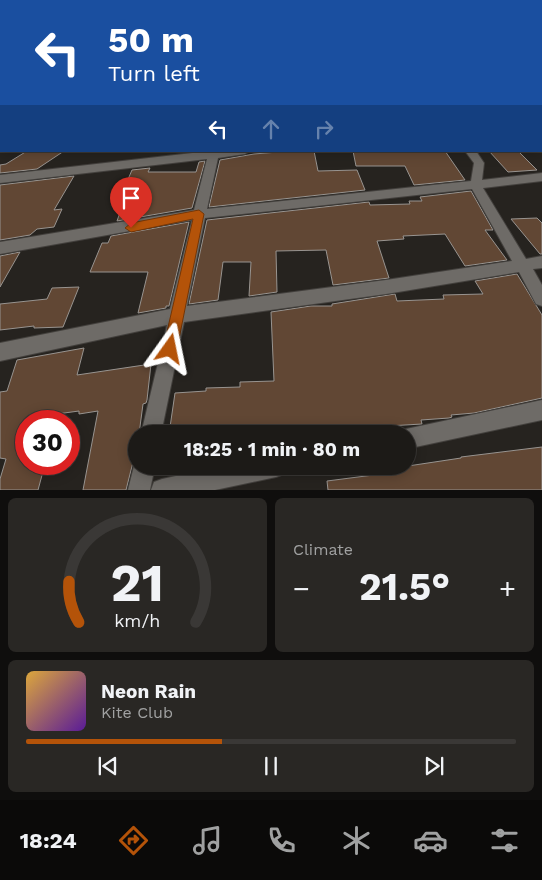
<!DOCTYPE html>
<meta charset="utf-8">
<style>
body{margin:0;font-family:"Work Sans",sans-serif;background:#292724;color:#f1f3f6;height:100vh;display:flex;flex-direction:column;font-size:19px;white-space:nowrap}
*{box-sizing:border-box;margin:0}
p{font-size:16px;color:#a0a1a1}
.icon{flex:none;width:28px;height:28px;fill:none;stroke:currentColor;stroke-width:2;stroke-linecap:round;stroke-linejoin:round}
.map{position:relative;height:490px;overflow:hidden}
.sheet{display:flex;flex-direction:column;gap:8px;padding:8px;background:#0f0e0d;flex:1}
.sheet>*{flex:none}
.top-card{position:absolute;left:0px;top:0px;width:542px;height:152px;box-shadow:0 2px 12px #0003,0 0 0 1px #3a3836;background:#1a4fa0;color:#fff;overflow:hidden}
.speed{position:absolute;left:15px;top:410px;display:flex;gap:10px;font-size:25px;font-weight:700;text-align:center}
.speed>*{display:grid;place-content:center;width:65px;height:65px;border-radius:50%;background:#1c1a17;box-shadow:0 2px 12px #0003,0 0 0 1px #3a3836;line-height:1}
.speed .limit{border:8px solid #d22;background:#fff;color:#111}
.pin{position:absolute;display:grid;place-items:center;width:42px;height:42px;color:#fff;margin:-51px -21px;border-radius:50% 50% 50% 0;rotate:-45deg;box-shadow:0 0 5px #0007}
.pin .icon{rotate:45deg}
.me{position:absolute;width:55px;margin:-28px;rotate:12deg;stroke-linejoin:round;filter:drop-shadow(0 0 4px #0008)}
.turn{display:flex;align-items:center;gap:18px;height:105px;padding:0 25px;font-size:22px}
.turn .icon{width:65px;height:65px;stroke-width:2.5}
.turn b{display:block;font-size:35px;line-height:42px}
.lanes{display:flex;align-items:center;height:48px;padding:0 25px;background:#0003;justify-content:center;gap:25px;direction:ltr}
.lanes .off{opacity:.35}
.big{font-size:38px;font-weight:700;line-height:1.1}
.sheet .card{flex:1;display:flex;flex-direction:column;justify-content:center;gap:8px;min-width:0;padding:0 18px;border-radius:8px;background:#292724}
.sheet .dial{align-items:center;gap:0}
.dial svg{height:130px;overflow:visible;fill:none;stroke:#3a3836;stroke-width:7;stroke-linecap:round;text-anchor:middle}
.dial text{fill:#f1f3f6;stroke:none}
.song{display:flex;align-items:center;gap:15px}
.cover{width:60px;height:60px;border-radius:8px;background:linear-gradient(135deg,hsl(40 70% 55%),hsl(270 70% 35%))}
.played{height:5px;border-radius:2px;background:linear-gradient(90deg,#b45309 40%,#3a3836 40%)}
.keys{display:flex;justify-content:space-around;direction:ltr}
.heat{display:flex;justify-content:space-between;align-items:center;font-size:28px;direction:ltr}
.sheet .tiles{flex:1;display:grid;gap:8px;grid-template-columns:1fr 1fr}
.card:last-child{grid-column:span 2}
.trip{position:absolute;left:128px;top:425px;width:288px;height:50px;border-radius:25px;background:#1c1a17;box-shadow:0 2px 12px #0003,0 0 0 1px #3a3836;font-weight:700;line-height:50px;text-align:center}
.dock{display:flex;height:80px;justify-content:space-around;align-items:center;background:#0b0a09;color:#a0a1a1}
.dock .icon{width:35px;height:35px}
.dock .active{color:#b45309}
.dock b{font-size:22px;color:#f1f3f6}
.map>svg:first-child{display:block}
</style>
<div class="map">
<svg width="542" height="490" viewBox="0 0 542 490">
<rect width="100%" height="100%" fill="#26231f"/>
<g fill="#614734" stroke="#989490">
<polygon points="27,151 64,151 37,169 0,173 0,165 6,164"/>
<polygon points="290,151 314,151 318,171 357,170 365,190 209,207 220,160 254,154"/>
<polygon points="353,151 445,151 465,180 414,185 405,166 356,166"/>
<polygon points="489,151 518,151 537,170 508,172"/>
<polygon points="205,161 192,208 117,221 128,190 123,191 132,170 150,168 148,172 196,172 199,162"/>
<polygon points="74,176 54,210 62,209 54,227 37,229 30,235 0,240 0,185"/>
<polygon points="471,191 493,230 485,230 507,260 465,266 445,234 403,236 404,239 377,241 389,278 333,285 326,250 276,251 277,292 249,296 251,262 223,262 218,300 189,304 207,220 369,202 370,205 410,204 409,201 422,201 420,197"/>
<polygon points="537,218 542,223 542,254 540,254 511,219"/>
<polygon points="189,222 169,306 166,306 166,308 138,313 148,272 90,272 102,243 108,243 111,236"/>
<polygon points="20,252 0,287 0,256"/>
<polygon points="517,274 542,315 542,398 474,413 451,415 452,417 449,418 421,420 422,424 388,426 390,434 169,434 175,393 206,391 206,388 240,387 240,382 274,381 271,312 311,306 332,306 332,304 395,294 397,301 444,299 443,295 483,294 475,281"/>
<polygon points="79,287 63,327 34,328 34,326 0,330 0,304 47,299 52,288"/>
<polygon points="84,348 77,375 151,364 147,400 146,403 143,404 139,434 136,434 136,456 134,458 126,490 83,490 98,411 79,414 79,411 42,416 41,420 26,421 26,464 45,464 38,490 0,490 0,479 6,459 0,458 0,392 7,391 17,360"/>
<polygon points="542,447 542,490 328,490 327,481 389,473 388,469 461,458 461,457"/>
</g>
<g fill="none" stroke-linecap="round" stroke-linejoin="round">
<defs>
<g id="minor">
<rect x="541" y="75" width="1" height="5"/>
<rect x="0" y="127" width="1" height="6"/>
<rect x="541" y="127" width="1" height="6"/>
<path d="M210,151H250L245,154L218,158L207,209L471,181L474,163L465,151H476L484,163L482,180L542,173V181L483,188L526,259L542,256V268L533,269L542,285V306L536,304L519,272L386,294L184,322L161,434H141L167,325L0,361V343L170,309L192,220L0,254V242L194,210L207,159L0,183V175ZM472,189L512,261L386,280L187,306L205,218Z"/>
<polygon points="542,400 542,420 406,449 406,434 398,434 406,429"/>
<polygon points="136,458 136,466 155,466 150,490 128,490"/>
<polygon points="222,466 287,466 284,474 276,477 215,490 151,490 154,482 162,479"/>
</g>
<polyline id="primary" points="0,122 1,121"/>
</defs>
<use href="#minor" stroke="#43403d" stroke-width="2"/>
<use href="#primary" stroke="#43403d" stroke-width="16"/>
<use href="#minor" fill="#6e6b67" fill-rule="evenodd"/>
<use href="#primary" stroke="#bd7993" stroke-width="14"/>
</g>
<linearGradient id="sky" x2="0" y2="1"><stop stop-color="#151311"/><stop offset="0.51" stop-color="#41454d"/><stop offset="1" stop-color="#41454d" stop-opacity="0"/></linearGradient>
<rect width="542" height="142" fill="url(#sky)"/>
<polygon fill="#b45309" stroke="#753606" points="199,210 204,214 177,349 175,354 170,356 165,354 163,349 193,219 131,232 125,228 131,223"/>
</svg>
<div class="speed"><div class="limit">30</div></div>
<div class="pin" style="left:131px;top:228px;background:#d93025"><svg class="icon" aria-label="arrive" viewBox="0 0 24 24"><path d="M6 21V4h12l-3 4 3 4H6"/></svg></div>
<svg class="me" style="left:170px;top:349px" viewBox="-20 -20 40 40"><path d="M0-17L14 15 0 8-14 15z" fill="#b45309" stroke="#fff" stroke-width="4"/></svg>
<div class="trip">18:25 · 1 min · 80 m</div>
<div class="top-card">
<div class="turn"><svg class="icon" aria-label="left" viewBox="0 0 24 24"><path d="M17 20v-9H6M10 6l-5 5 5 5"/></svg><div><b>50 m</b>Turn left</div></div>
<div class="lanes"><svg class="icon" aria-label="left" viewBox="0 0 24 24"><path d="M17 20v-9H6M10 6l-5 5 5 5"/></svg><svg class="icon off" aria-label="ahead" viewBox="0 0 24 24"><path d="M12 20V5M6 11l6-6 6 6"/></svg><svg class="icon off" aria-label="right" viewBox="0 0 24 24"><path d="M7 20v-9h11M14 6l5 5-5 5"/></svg></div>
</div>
</div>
<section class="sheet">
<div class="tiles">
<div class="card dial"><svg viewBox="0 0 100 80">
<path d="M14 69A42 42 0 1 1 86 69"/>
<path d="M14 69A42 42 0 0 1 8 44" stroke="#b45309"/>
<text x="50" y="56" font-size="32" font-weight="700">21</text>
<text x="50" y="72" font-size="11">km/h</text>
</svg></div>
<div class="card"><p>Climate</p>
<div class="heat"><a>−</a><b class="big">21.5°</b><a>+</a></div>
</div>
<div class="card">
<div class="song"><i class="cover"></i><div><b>Neon Rain</b><p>Kite Club</p></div></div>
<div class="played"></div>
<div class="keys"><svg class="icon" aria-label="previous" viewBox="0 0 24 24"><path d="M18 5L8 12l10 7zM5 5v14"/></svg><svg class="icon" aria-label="pause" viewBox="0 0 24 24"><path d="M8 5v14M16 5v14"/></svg><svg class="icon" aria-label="next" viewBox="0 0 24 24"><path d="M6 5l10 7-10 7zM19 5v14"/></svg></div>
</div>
</div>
</section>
<nav class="dock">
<b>18:24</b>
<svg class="icon active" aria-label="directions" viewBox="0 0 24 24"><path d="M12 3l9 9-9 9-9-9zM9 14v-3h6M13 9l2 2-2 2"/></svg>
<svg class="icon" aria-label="music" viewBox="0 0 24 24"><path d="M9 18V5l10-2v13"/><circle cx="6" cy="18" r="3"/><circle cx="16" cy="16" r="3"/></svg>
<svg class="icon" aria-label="phone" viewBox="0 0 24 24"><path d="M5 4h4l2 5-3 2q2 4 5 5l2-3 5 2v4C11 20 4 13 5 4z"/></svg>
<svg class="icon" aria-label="climate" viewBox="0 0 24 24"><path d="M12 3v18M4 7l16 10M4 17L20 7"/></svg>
<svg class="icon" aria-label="car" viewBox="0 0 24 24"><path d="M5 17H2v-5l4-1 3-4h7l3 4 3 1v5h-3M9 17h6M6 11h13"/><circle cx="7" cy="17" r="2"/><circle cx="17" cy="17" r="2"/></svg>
<svg class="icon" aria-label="filters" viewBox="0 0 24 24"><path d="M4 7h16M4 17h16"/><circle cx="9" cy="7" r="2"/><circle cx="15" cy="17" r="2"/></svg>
</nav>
